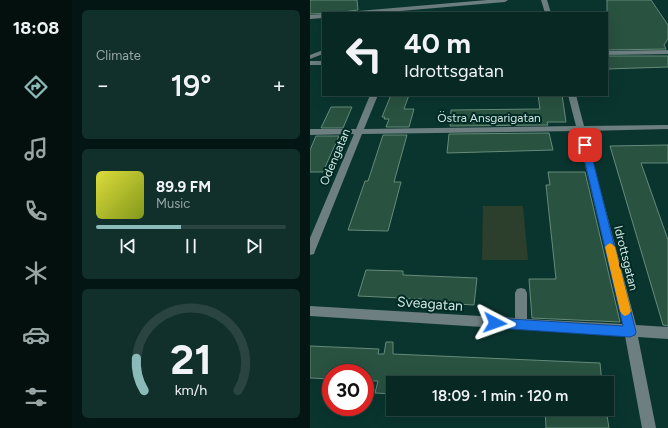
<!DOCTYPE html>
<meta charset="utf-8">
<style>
body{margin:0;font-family:Figtree,sans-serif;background:#11302b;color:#f1f3f6;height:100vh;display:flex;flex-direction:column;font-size:15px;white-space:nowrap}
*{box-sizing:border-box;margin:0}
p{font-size:13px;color:#98a6a6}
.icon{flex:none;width:22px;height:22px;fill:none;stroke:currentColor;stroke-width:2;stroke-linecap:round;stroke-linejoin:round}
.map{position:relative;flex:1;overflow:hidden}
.drawer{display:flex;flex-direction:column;gap:10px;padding:10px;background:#041613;width:238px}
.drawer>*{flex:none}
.banner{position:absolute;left:12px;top:12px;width:286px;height:84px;border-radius:0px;box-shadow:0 4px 16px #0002,0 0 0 1px #294441;background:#082823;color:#f1f3f6;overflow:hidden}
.speed{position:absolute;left:12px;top:364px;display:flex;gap:8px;font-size:20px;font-weight:700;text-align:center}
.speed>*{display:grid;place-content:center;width:52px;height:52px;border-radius:50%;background:#082823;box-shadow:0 4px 16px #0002,0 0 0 1px #294441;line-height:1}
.speed .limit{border:6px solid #d22;background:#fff;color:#111}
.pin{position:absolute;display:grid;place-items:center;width:34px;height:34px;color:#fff;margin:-17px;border-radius:8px;box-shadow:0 2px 6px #0006}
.me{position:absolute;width:44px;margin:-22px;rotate:94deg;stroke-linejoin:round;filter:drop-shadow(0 0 3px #0008)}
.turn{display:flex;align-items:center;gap:14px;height:84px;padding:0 16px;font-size:18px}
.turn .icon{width:52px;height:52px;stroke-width:2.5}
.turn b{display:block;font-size:28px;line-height:34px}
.big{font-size:30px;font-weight:600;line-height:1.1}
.drawer .widget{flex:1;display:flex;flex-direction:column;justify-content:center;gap:6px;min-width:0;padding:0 14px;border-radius:6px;background:#11302b}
.drawer .dial{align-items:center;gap:0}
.dial svg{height:104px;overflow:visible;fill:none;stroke:#294441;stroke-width:7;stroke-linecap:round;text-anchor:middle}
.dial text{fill:#f1f3f6;stroke:none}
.song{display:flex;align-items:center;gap:12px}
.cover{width:48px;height:48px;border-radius:6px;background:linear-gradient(135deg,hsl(60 70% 55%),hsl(70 70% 35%))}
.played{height:4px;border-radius:2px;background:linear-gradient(90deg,#8bbbb9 45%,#294441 45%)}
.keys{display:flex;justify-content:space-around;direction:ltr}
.heat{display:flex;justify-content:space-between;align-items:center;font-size:22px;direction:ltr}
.trip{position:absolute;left:76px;top:376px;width:228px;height:40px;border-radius:0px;background:#082823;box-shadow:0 4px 16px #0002,0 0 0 1px #294441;font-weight:600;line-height:40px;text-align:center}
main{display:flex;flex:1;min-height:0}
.dock{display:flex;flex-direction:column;width:72px;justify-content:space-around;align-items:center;background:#03100e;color:#98a6a6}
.dock .icon{width:28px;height:28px}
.dock .active{color:#8bbbb9}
.dock b{font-size:18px;color:#f1f3f6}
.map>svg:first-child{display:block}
</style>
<main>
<nav class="dock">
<b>18:08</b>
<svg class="icon active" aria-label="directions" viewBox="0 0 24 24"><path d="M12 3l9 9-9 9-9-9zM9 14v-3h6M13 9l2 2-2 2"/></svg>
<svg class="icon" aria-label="music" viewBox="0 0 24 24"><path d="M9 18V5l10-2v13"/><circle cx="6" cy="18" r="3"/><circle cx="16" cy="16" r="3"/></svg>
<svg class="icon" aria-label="phone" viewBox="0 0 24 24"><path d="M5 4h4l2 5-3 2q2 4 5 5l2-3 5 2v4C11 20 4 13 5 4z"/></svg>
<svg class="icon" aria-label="climate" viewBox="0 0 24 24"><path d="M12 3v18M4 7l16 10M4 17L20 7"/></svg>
<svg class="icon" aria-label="car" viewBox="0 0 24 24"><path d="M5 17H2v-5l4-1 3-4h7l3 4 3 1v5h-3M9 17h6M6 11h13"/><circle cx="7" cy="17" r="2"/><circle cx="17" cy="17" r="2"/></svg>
<svg class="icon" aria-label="filters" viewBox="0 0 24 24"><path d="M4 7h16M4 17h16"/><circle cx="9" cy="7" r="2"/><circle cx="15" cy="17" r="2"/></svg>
</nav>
<section class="drawer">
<div class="widget"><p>Climate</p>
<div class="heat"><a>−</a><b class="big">19°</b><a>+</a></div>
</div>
<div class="widget">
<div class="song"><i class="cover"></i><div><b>89.9 FM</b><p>Music</p></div></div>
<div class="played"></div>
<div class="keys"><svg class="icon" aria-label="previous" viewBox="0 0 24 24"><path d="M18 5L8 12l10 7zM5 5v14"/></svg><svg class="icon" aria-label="pause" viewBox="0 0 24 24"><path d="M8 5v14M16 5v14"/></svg><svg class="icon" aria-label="next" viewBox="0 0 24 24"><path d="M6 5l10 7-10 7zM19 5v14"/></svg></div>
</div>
<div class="widget dial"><svg viewBox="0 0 100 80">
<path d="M14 69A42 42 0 1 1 86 69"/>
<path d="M14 69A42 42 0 0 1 8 44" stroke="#8bbbb9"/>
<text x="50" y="56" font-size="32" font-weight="700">21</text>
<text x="50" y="72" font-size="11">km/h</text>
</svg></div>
</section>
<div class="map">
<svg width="358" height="428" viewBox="0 0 358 428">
<rect width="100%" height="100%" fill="#0a352f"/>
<polygon fill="#2c3e2c" points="173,206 213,206 218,260 172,260"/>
<g fill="#295240" stroke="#678a79">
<polygon points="0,0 47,0 48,10 25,13 0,14"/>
<polygon points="297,0 341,0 358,25 358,39 354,45 356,49 297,50"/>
<polygon points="297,56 358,56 358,67 297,69"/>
<polygon points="81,95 99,95 94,109 104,109 99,127 76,127 79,119 74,119 75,117 72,117"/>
<polygon points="228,95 252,95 256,122 237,122 238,125 140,126 141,110 230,109"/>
<polygon points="21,107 42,107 33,128 11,128"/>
<polygon points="239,133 243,150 137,153 139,134"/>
<polygon points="73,135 97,135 84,182 91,182 78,231 38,230 55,181 58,181"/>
<polygon points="6,136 29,136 13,172 0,172 0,150"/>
<polygon points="358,145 358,163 331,163 358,240 358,326 353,325 300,146"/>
<polygon points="238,172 275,172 310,322 222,318 219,279 246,279 236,185 240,185"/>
<polygon points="56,270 93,271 93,275 167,278 164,305 111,302 112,299 48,296"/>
<polygon points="76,342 83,342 83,354 290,363 292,383 83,383 83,394 65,393 68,381 55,381 55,373 21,373 21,379 0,378 0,346 69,349 68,354 74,354"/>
<polygon points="235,409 296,409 299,428 236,428"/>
</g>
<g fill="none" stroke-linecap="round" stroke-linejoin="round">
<g fill="#6d7f80" fill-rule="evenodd">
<polygon points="177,0 198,0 195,2 67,13 45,13 48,11"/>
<polygon points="231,0 237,0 241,13 235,13"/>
<polygon points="13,14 13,18 0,19 0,15"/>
<polygon points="13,50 13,54 0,59 0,55"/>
<polygon points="358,50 358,54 297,55 297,51"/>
<rect x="0" y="61" width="13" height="4"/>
<polygon points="60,95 68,95 54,129 266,126 258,95 266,95 274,126 358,125 358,129 275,131 326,325 358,327 358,339 328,337 346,428 332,428 315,336 0,316 0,306 205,318 205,293 207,289 211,288 215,289 217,293 217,319 313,324 267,131 52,134 5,251 4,254 0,255 0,238 44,134 0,135 0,129 46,129"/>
</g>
</g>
<polygon fill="#1a73e8" stroke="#114b97" points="272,143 275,143 279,145 326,332 325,335 320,337 185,328 181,327 179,323 181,319 185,318 313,326 271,145"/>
<polygon fill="#f59e0b" points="300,243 303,245 305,247 321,311 319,314 315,316 312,314 310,311 295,247 297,245"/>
<g text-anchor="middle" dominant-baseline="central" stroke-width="4" stroke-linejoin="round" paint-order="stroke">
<g font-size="12" fill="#d1e6e2" stroke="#002b25">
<text x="179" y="118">Östra Ansgarigatan</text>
<text transform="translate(25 157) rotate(-67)">Odengatan</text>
<text transform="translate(316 258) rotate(76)">Idrottsgatan</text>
</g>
<g font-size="14" fill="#d1e6e2" stroke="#002b25">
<text transform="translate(120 304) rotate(4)">Sveagatan</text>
</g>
</g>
</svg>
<div class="speed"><div class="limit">30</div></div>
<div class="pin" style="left:275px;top:145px;background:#d93025"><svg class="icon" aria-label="arrive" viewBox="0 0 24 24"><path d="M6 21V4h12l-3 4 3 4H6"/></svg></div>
<svg class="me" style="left:185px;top:323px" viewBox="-20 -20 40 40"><path d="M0-17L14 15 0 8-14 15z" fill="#1a73e8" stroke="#fff" stroke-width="4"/></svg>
<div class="trip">18:09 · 1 min · 120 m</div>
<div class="banner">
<div class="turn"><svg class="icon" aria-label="left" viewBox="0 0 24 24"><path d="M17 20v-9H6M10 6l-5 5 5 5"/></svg><div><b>40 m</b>Idrottsgatan</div></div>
</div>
</div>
</main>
